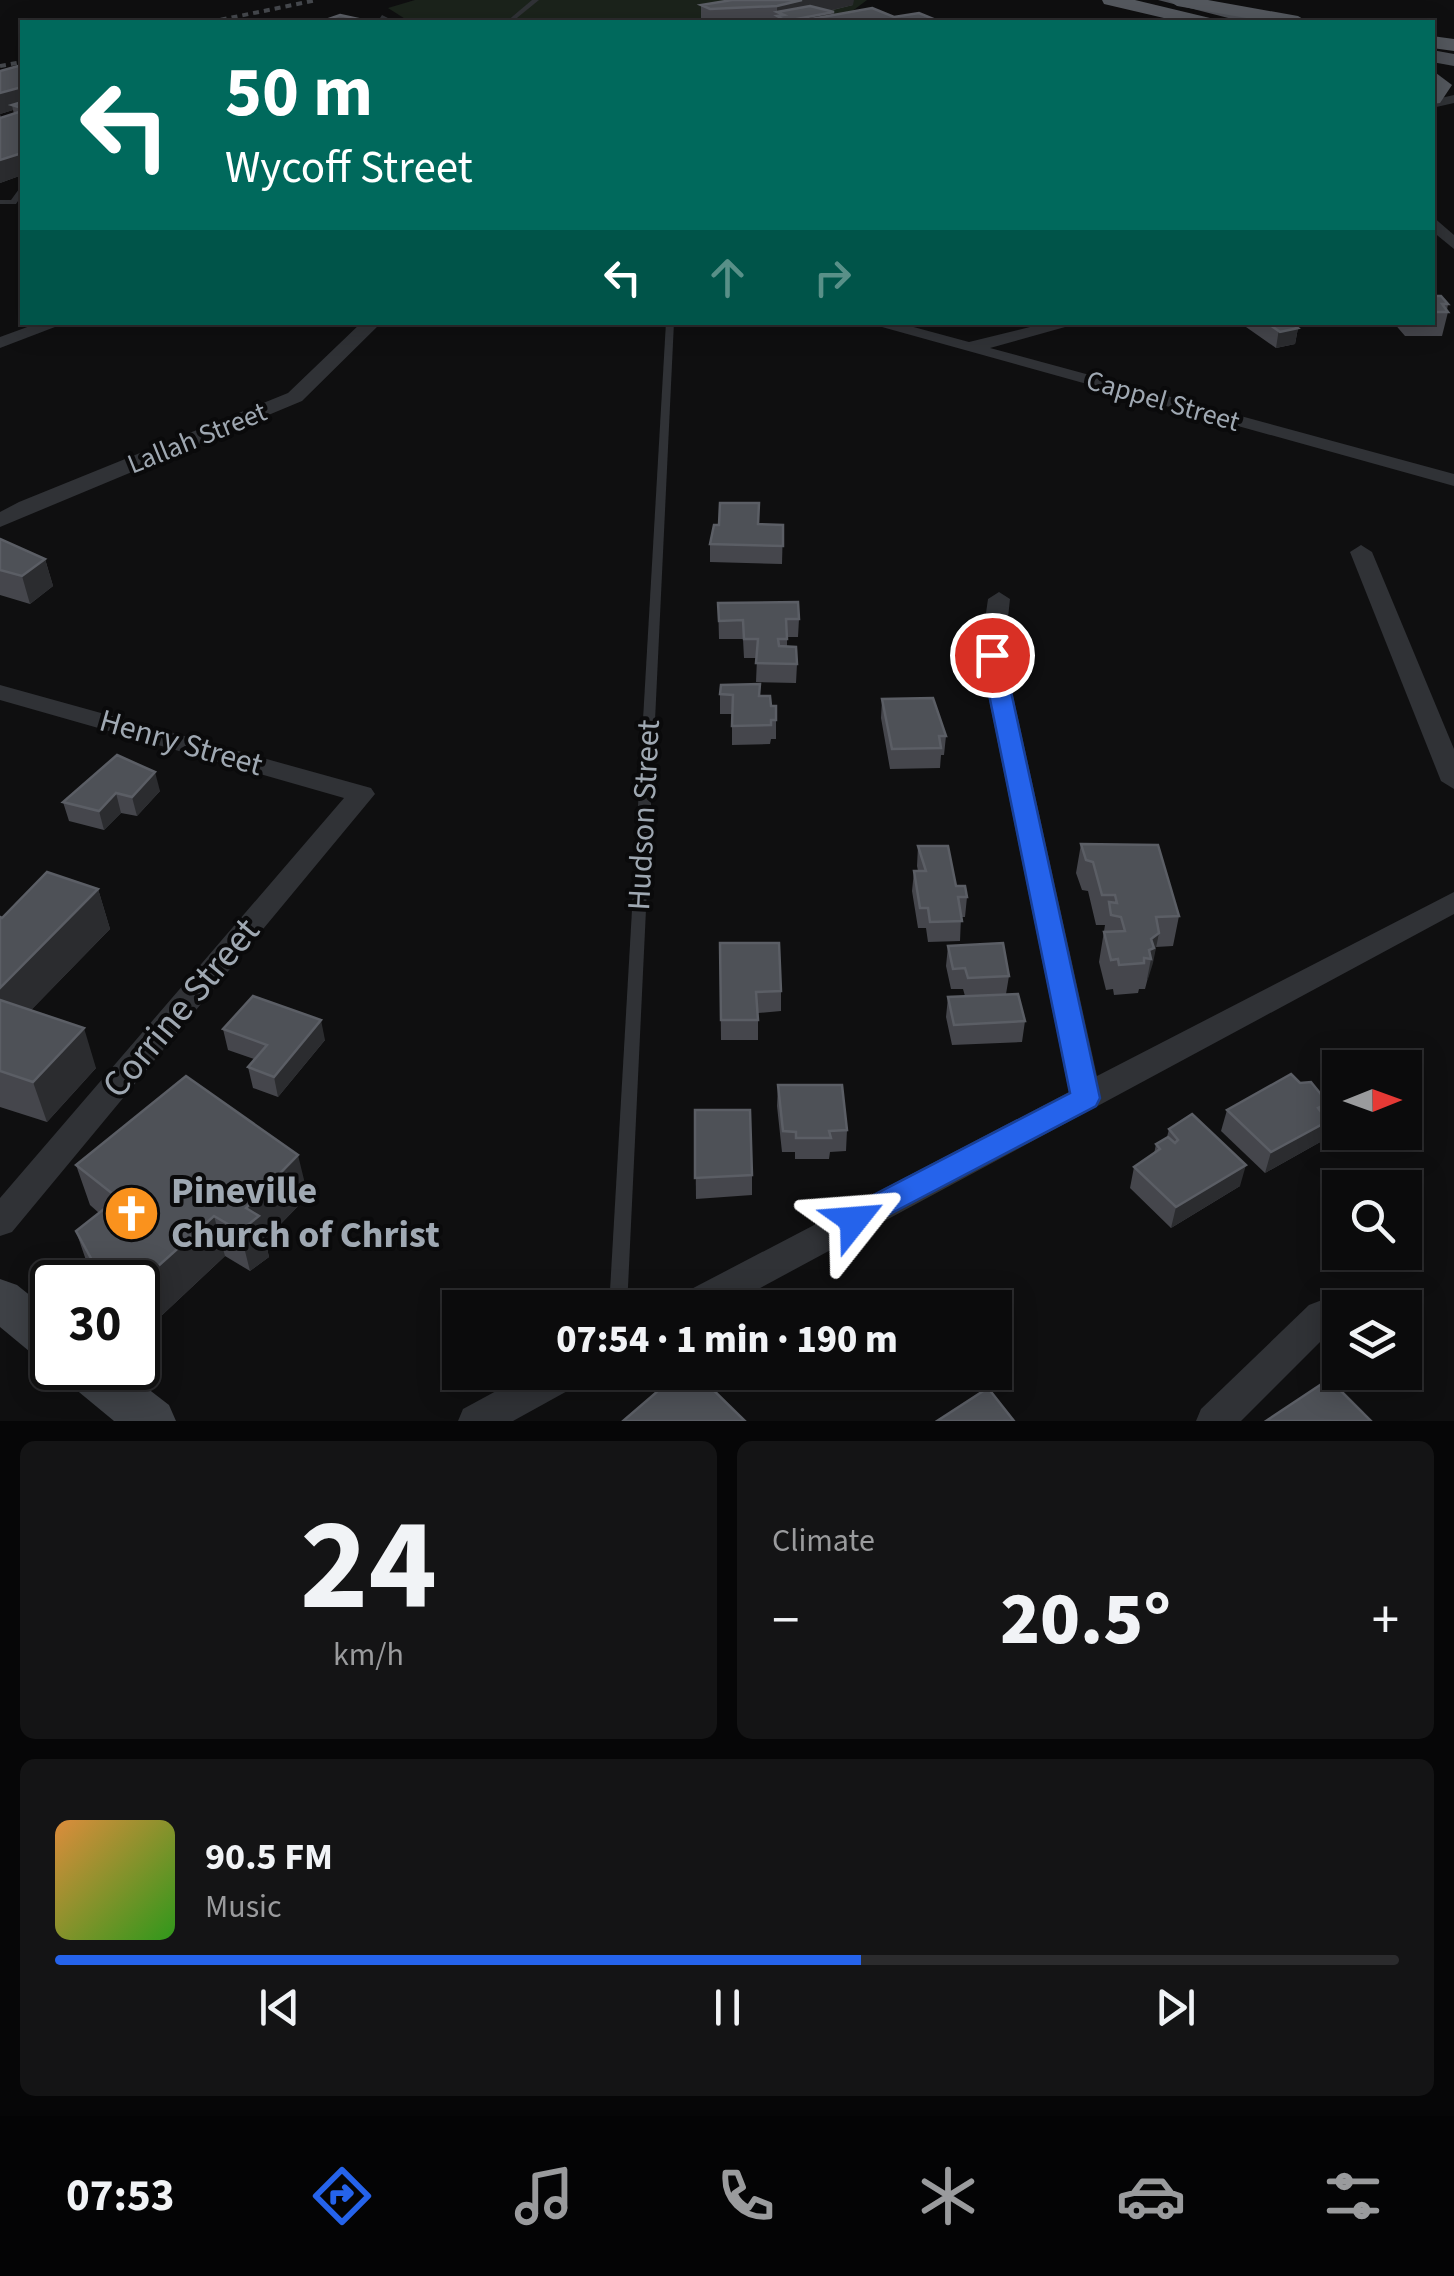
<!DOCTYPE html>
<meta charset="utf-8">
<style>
body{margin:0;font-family:"Source Sans 3",sans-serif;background:#141415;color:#f1f3f6;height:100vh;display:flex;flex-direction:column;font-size:38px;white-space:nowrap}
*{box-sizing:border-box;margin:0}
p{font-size:32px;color:#9a9b9d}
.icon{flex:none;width:55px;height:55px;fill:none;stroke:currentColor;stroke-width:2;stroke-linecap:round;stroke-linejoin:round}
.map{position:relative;height:1421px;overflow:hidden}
.details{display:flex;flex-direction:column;gap:20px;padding:20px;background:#060607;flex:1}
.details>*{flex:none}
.guide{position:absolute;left:20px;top:20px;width:1415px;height:305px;border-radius:0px;box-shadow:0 5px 25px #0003,0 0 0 2px #2b2b2d;background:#00695c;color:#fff;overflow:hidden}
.needle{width:65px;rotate:89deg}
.buttons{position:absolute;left:1322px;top:1050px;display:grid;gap:20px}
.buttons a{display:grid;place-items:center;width:100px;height:100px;border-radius:0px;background:#0b0b0c;box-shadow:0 5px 25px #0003,0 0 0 2px #2b2b2d;font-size:50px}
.speed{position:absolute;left:30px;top:1260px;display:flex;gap:20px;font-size:50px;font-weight:700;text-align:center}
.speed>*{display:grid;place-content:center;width:130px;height:130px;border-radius:50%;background:#0b0b0c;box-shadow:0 5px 25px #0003,0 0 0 2px #2b2b2d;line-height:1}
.speed .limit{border:5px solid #111;border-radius:15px;background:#fff;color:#111}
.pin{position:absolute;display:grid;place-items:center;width:85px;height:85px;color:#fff;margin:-42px;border:5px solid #fff;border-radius:50%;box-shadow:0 2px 10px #0007}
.me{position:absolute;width:110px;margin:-55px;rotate:62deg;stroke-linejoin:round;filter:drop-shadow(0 0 8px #0008)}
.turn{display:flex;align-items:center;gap:35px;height:210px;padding:0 40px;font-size:45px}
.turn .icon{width:130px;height:130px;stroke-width:2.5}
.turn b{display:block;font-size:70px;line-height:85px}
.lanes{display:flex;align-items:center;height:95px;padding:0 40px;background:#0003;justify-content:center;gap:50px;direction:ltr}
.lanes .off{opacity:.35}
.big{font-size:75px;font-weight:800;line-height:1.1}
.details .card{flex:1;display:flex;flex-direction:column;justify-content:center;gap:15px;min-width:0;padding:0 35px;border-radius:15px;background:#141415}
.details .dial{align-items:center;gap:0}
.dial b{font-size:130px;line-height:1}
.song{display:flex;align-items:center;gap:30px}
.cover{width:120px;height:120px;border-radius:15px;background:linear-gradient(135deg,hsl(30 70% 55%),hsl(110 70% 35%))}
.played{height:10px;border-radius:5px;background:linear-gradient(90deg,#2563eb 60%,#2b2b2d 60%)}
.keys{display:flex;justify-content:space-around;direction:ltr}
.heat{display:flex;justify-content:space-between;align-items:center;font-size:55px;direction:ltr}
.details .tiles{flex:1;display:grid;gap:20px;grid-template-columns:1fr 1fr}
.card:last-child{grid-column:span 2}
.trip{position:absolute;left:442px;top:1290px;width:570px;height:100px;border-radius:0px;background:#0b0b0c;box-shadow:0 5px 25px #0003,0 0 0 2px #2b2b2d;font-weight:800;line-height:100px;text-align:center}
.menu{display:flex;height:160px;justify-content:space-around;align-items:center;background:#040405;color:#9a9b9d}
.menu .icon{width:70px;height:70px}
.menu .on{color:#2563eb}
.menu b{font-size:45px;color:#f1f3f6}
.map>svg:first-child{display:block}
</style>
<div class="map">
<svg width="1454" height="1421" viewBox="0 0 1454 1421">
<rect width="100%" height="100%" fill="#0f0f10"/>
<polygon fill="#1b231b" points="415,0 867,0 838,22 410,22 388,8"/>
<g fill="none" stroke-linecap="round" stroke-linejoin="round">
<g fill="#303236" fill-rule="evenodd">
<polygon points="532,0 539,0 512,22 506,22"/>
<polygon points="382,15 394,21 395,22 388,22 380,18"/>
<polygon points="19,189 22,189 22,195 16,204 0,204 0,200 11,200"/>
<polygon points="666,322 674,322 627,1308 609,1308"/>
</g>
<g fill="#303236" fill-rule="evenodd">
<polygon points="1454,95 1454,103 1432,108 1432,100"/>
<polygon points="1432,216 1454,235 1454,249 1432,231"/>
<polygon points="41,322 68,322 0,348 0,337"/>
<polygon points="362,322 382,322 302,401 0,527 0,512 19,502 288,393"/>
<polygon points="864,322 895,322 969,342 1050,322 1083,322 990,348 1454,474 1454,486"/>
<polygon points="1361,545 1372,552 1454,749 1454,789 1441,781 1350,552"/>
<polygon points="999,592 1010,599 1004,655 1097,1076 1454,892 1454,914 723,1308 671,1308 676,1297 1069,1092 980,655 988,599"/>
<polygon points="0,685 371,788 375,794 12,1232 0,1236 0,1198 344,798 0,700"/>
<polygon points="1322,1300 1335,1305 1340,1316 1335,1327 1241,1421 1196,1421 1201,1409 1309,1305"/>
<polygon points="531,1372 585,1372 580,1384 513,1421 458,1421 463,1409"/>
</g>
<g fill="#3e4146" fill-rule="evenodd">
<polygon points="0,1279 17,1285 52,1313 52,1362 35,1356 0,1327"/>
<polygon points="61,1368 121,1368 169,1405 176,1421 114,1421 68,1383"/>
</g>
<g fill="#4c4f55" fill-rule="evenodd">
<polygon points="1158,0 1191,0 1272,18 1275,22 1244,22"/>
<polygon points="1432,50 1454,54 1454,66 1432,62"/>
</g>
<g fill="#54585e" fill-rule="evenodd">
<polygon points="1102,0 1135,0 1210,18 1213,22 1181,22 1104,4"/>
<polygon points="1168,0 1208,0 1298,16 1308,22 1269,22 1177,6"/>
<polygon points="1432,36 1454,39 1454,51 1432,48"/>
<polygon points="1432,70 1452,85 1440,103 1432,104"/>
</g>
<g stroke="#45484d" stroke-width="4" stroke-dasharray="6 5" stroke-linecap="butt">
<polyline points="210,22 317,0"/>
<polyline points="0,66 22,62"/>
</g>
</g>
<g fill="#45464c" fill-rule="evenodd">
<polygon points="701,5 853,5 829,11 834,12 834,15 936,20 936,22 701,22"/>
<path d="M22,65V175L0,183V114ZM13,110L14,114L1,118L0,114Z"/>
<polygon points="1432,293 1448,304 1447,310 1448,312 1442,336 1405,336 1393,322 1432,322"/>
<polygon points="1247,322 1297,322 1297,327 1298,328 1295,344 1276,348 1246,327"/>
<polygon points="759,524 783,525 782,564 710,562 710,544"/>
<polygon points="0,539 45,559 53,586 30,604 0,595"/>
<polygon points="718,603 799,619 798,637 787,637 787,646 797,664 796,683 756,682 757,658 744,658 743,639 719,639"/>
<polygon points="720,694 759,696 771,706 776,706 776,739 771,739 770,744 732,745 732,714 720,714"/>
<polygon points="882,699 946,736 944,755 941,755 940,768 890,769 881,718"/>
<polygon points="117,755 160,791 137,816 121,813 104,830 69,821 63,802"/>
<polygon points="1081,844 1179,916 1173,946 1156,947 1145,989 1139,989 1138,993 1114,995 1113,989 1106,990 1099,962 1105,925 1096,925 1088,891 1082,890 1076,873"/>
<polygon points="918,846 967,897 965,917 961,917 960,941 928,942 926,928 918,928 912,891 914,871 918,871 917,866"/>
<polygon points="98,889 110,929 31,1010 96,1068 47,1122 0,1107 0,917"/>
<polygon points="720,943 781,991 781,1011 758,1013 758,1040 721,1040"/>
<polygon points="948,946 1009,976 1006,994 1025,1021 1022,1042 952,1045 946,1017 948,997 965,996 963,989 951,989 946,966"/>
<polygon points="223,1029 325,1040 278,1097 253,1088 248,1067 254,1059 228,1050"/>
<polygon points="778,1085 847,1130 846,1151 830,1152 829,1159 795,1159 795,1152 782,1152 777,1106"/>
<polygon points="695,1110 752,1175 752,1195 696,1199"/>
<polygon points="1227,1110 1324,1116 1328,1121 1322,1141 1265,1173 1221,1131"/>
<polygon points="1169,1129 1240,1186 1171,1228 1130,1188 1134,1167 1154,1154 1156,1144 1167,1137"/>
<polygon points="76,1165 308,1196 265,1240 269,1257 250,1271 225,1256 159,1318 138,1315 138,1282 96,1282 90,1272 76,1231 99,1213 90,1205"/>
</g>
<g fill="#2b2c2f">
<polygon points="802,0 854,0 853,5 798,18 834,12 834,22 806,20 805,22 786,22 784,15 777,12 777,6"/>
<polygon points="22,87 22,96 18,95 21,108 12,105 13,110 0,114 0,93"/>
<polygon points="22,153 22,175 0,183 0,160"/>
<polygon points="1280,322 1297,322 1296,328 1298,328 1295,344 1276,348"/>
<polygon points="45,559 53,586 30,604 22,576"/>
<polygon points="155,772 160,791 137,816 132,797"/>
<polygon points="116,793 121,813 104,830 99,811"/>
<polygon points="98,889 110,929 5,1037 0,1023 0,988"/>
<polygon points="1159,933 1153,963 1148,979 1147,979 1151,959 1147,959 1151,939"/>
<polygon points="321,1020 325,1040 278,1097 274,1077"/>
<polygon points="84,1028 96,1068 47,1122 33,1082"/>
<polygon points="1328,1103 1322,1124 1318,1108"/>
<polygon points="1328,1121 1322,1141 1265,1173 1271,1152"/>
<polygon points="298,1155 308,1196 265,1240 269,1257 250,1271 240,1231 246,1208"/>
<polygon points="1246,1165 1240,1186 1171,1228 1176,1207"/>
<polygon points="214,1216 225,1256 159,1318 146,1277"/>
</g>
<g fill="#4e5157" stroke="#5b5e65" stroke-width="2.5">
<polygon points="732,0 802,0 777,6 710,9 701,5"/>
<polygon points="810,6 834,12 786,21 777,16 784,15 777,12"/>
<polygon points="872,8 894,17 919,13 936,20 924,22 811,22 806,20"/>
<polygon points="340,15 372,22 323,21"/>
<polygon points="22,65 22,87 0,93 0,71"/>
<polygon points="22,102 22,108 12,105"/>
<polygon points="22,111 22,153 0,160 0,118"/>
<polygon points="1432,293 1435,296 1441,296 1448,304 1442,304 1448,312 1432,312"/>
<polygon points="1266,322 1290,322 1298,328 1280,332"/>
<polygon points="720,503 759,503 758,524 783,525 783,546 710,544 714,525 719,525"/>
<polygon points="0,539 45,559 22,576 0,570"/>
<polygon points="798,602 799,619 786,619 787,639 778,639 779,646 796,647 797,664 756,663 758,639 744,639 743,620 719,621 718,603"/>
<polygon points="760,684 759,696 770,696 771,706 776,706 776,720 771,720 771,725 732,726 733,695 720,694 721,685"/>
<polygon points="933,698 946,736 939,736 941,748 892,749 882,699"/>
<polygon points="117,755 155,772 132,797 116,793 99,811 63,802"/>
<polygon points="1081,844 1158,845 1179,916 1156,917 1159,933 1151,939 1154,948 1149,950 1151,959 1144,958 1144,963 1119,965 1118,959 1111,960 1104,932 1125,931 1121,917 1111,915 1109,902 1117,903 1115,895 1102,895 1093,862 1086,860"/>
<polygon points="918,846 948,846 956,886 965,886 967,897 958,897 962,921 930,922 928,908 920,908 914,871 926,871"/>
<polygon points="47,872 98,889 0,988 0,917 2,918"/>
<polygon points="720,943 779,943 781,991 756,992 758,1020 721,1020"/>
<polygon points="1003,943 1009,976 968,978 965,968 953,969 948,946"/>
<polygon points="1018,994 1025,1021 954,1025 948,997"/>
<polygon points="253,996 321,1020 274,1077 248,1067 267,1045 223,1029"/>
<polygon points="0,1000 84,1028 33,1082 0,1071"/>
<polygon points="1291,1074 1300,1083 1311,1082 1328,1103 1318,1108 1328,1121 1271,1152 1227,1110"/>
<polygon points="186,1076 298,1155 246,1208 259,1216 240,1231 214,1216 146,1277 98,1271 76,1231 118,1198 76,1165"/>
<polygon points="778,1085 842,1085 847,1130 829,1131 831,1138 796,1138 796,1132 783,1131"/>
<polygon points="695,1110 750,1110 752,1175 695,1178"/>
<polygon points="1192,1114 1246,1165 1176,1207 1134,1167 1160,1149 1156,1144 1168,1137 1175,1143 1178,1140 1169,1129"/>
<polygon points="680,1372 695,1372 745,1421 623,1421"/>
<polygon points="1329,1379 1371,1421 1266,1421"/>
<polygon points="988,1388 1014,1421 937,1421"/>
</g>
<polygon fill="#2563eb" stroke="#184099" stroke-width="2.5" points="992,648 1003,655 1100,1098 1096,1106 854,1233 843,1229 839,1220 843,1211 1070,1093 981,655"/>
<defs>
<symbol id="church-disc" viewBox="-11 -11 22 22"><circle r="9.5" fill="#fa921d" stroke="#0a0a0b"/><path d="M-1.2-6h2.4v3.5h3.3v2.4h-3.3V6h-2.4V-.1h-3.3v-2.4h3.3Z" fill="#fff"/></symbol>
</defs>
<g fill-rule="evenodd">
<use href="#church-disc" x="100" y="1182" width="63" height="63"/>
</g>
<g text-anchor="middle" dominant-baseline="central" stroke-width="8" stroke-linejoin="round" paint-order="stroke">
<g font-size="28" fill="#9fa8b2" stroke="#0a0a0b">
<text transform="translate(1163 401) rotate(16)">Cappel Street</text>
<text transform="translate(197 438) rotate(-22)">Lallah Street</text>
</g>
<g font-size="32" fill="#9fa8b2" stroke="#0a0a0b">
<text transform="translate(181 743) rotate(16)">Henry Street</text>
<text transform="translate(644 815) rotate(-87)">Hudson Street</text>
</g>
<g font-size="38" fill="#9fa8b2" stroke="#0a0a0b">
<text transform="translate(181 1008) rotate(-50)">Corrine Street</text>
</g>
<g font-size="38" font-weight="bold" fill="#9fa8b2" stroke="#0a0a0b" text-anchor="start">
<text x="171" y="1191">Pineville<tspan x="171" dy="44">Church of Christ</tspan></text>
</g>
</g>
</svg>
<div class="buttons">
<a><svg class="needle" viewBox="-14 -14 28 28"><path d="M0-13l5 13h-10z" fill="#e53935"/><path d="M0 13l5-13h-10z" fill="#9a9b9d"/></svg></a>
<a><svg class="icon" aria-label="search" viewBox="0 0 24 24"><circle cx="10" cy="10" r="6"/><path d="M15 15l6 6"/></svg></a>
<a><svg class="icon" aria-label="layers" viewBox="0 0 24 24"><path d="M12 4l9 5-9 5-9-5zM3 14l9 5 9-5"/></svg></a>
</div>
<div class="speed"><div class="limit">30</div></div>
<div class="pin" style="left:992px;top:655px;background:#d93025"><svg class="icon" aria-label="arrive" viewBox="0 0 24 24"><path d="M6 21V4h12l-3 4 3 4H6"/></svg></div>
<svg class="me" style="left:854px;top:1220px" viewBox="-20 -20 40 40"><path d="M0-17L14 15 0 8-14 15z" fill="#2563eb" stroke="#fff" stroke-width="4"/></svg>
<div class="trip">07:54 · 1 min · 190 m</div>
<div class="guide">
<div class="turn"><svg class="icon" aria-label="left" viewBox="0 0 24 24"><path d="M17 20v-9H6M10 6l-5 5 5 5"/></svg><div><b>50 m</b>Wycoff Street</div></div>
<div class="lanes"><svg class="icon" aria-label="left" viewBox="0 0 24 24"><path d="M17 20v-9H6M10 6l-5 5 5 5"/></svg><svg class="icon off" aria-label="ahead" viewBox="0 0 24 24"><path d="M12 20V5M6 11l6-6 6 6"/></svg><svg class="icon off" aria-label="right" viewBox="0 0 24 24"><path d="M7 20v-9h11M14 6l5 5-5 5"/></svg></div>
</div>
</div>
<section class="details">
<div class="tiles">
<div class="card dial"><b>24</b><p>km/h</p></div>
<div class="card"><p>Climate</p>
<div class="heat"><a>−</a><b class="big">20.5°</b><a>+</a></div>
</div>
<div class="card">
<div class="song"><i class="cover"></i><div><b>90.5 FM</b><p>Music</p></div></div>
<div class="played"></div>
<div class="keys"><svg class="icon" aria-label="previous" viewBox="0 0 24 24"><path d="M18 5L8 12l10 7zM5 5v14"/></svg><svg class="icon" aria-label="pause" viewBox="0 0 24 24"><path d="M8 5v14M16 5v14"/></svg><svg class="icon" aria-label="next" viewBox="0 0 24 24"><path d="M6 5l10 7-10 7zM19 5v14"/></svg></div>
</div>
</div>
</section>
<nav class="menu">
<b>07:53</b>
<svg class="icon on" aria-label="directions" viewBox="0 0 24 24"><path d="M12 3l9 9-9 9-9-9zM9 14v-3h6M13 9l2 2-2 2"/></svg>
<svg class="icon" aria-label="music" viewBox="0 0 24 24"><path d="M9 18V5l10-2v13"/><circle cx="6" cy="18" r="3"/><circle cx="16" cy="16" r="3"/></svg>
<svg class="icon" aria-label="phone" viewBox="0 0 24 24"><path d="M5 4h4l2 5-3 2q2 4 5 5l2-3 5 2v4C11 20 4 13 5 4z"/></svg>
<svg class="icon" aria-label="climate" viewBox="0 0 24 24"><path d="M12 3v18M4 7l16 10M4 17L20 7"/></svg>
<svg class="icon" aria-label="car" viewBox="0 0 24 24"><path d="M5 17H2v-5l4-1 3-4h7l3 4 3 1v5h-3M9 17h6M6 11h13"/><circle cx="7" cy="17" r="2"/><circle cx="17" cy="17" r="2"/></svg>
<svg class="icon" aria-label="filters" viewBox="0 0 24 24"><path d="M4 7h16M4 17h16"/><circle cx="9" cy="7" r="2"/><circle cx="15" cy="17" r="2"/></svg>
</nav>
